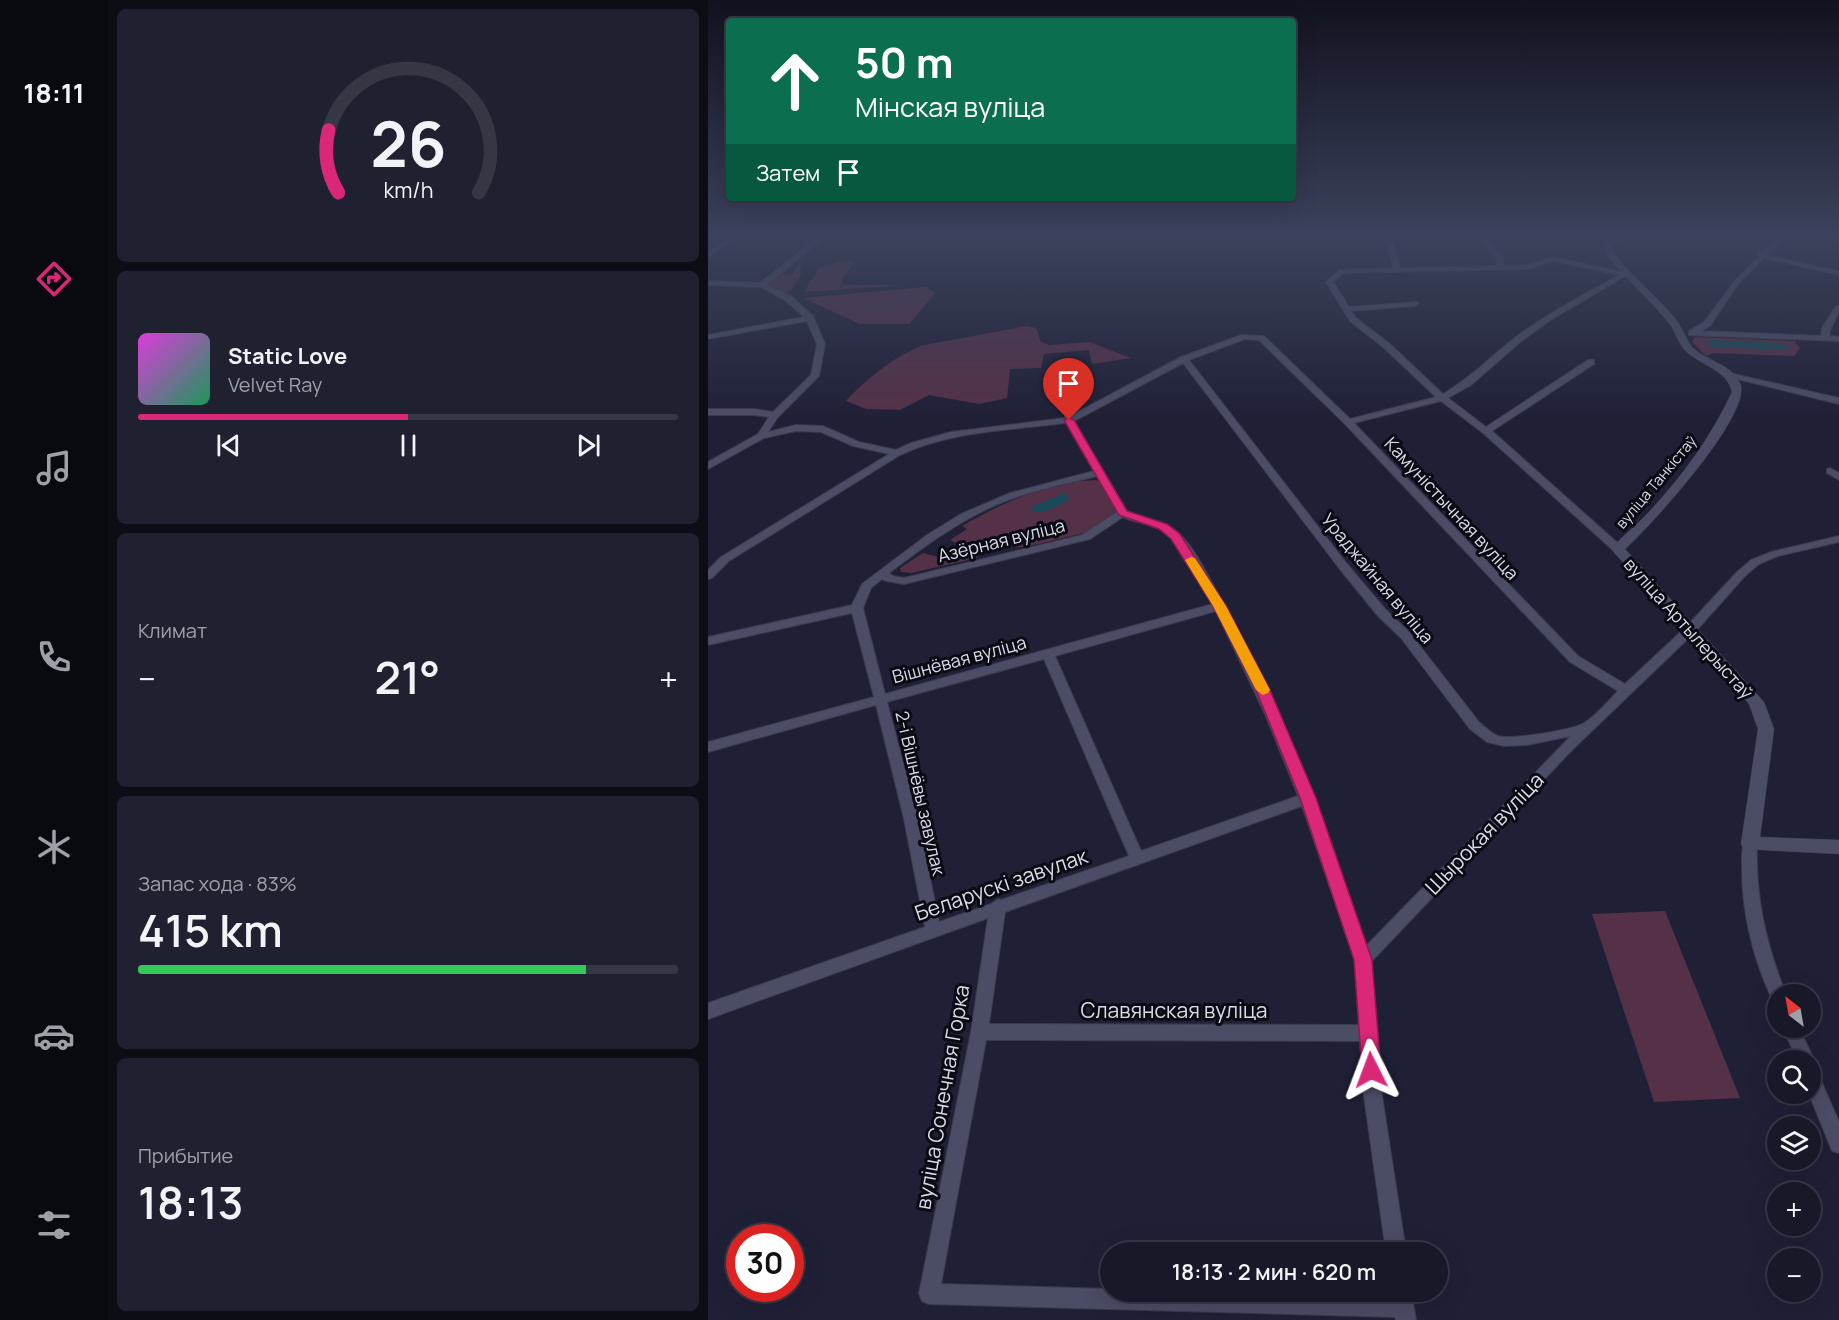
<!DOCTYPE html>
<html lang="ru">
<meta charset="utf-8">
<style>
body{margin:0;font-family:Manrope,sans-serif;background:#202130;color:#f1f3f6;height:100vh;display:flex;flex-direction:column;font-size:22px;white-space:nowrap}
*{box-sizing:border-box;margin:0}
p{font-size:20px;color:#9ea0a8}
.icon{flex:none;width:33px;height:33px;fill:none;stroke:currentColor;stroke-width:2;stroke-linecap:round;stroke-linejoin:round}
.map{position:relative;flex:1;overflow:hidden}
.panel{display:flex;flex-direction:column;gap:9px;padding:9px;background:#0d0d16;width:600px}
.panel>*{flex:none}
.banner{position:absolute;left:18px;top:18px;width:570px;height:183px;border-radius:6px;box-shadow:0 6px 24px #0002,0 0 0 2px #363745;background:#0b6e4f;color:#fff;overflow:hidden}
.needle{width:39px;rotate:329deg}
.tools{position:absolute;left:1059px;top:984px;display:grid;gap:12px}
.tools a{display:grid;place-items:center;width:54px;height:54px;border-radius:50%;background:#171828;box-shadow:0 6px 24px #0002,0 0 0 2px #363745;font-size:30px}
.speed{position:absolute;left:18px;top:1224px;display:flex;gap:12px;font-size:30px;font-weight:700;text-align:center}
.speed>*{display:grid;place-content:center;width:78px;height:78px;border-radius:50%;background:#171828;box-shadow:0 6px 24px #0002,0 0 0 2px #363745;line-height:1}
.speed .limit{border:9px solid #d22;background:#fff;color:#111}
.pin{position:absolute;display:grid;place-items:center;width:51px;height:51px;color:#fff;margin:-62px -26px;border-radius:50% 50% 50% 0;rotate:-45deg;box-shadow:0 0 6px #0007}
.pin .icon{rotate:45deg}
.me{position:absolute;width:66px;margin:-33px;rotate:357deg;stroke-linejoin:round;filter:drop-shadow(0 0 4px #0008)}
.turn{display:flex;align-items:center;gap:21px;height:126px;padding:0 30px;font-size:27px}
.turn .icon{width:78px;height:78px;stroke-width:2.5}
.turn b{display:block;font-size:42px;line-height:51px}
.then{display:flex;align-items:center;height:57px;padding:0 30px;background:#0003;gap:12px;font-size:22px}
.big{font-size:45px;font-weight:600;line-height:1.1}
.panel .widget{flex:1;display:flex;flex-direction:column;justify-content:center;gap:9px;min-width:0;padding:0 21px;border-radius:9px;background:#202130}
.panel .dial{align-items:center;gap:0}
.dial svg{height:156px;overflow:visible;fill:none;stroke:#363745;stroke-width:7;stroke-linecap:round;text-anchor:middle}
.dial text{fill:#f1f3f6;stroke:none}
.song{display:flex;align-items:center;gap:18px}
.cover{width:72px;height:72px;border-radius:9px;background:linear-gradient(135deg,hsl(300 70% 55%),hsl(150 70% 35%))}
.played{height:6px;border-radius:3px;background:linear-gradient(90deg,#db2777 50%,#363745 50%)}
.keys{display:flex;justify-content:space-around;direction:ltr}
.heat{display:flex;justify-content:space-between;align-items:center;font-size:33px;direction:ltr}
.charge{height:9px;border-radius:4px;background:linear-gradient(90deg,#34c759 83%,#363745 0)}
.trip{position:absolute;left:392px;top:1242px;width:348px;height:60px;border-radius:30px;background:#171828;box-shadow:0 6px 24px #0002,0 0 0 2px #363745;font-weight:600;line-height:60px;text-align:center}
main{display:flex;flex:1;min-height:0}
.dock{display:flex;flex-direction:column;width:108px;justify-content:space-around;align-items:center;background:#090a10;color:#9ea0a8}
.dock .icon{width:42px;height:42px}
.dock .current{color:#db2777}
.dock b{font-size:27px;color:#f1f3f6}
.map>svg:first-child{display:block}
</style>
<main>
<nav class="dock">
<b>18:11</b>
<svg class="icon current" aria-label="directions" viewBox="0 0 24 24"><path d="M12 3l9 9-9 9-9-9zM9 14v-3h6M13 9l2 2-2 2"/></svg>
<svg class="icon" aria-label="music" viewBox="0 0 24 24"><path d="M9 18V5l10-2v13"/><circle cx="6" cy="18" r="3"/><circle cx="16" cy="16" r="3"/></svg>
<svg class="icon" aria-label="phone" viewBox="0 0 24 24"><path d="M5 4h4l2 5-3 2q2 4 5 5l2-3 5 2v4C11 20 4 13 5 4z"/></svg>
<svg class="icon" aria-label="climate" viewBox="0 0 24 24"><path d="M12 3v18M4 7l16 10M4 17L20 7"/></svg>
<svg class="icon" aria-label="car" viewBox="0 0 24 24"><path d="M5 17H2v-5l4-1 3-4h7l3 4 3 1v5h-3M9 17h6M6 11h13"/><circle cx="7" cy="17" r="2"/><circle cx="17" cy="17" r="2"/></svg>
<svg class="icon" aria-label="filters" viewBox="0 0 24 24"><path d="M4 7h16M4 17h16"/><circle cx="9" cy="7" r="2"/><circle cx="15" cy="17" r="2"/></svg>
</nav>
<section class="panel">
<div class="widget dial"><svg viewBox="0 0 100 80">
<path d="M14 69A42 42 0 1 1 86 69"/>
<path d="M14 69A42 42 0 0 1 9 37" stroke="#db2777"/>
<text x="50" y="56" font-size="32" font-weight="700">26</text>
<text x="50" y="72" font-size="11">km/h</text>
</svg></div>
<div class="widget">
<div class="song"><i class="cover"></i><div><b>Static Love</b><p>Velvet Ray</p></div></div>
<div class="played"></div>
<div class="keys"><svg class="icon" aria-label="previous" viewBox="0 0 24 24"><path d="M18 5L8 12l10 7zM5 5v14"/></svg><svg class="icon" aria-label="pause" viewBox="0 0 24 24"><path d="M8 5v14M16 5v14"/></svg><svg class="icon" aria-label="next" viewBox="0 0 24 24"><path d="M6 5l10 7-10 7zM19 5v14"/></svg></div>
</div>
<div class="widget"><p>Климат</p>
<div class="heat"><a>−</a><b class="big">21°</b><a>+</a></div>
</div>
<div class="widget"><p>Запас хода · 83%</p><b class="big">415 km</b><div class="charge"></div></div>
<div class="widget"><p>Прибытие</p><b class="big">18:13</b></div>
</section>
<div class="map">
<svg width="1131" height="1320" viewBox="0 0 1131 1320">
<rect width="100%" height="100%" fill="#1f2036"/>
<g fill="#543147">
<polygon points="138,260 146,263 135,278 134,285 194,285 96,292 112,267"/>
<polygon points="92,263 93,275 83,291 70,293 61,283 72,275 84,274"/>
<polygon points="218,287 227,293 201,324 152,324 95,298"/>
<path d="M319,326L328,328L333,342L341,345L381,342L423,358L384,364L381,350L336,354L333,368L302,369L299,398L271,404L221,395L192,410L158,409L138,401C158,379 188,355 216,345Z"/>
<polygon points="987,337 1086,341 1092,348 1086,356 1005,353 998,356 984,342"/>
<path d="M386,480L393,481L408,510L406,514L376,533L318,547H285L275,550L269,558L203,573L193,572L192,568L215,553L238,559L255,547L242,540L259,529L254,526C294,503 339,482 386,480Z"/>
<polygon points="957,911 1032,1098 946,1102 884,914"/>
</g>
<g fill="#1a4a59">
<polygon points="1002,340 1069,343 1082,347 1081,350 1008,347 998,345"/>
<path d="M354,494H359L361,500C349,505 332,519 321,508Z"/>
</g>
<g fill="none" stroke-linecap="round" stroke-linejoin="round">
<defs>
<g id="minor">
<polygon points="25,236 33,236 0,257 0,252"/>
<path d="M111,236H118L59,285L83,296L105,316L117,344L111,376L70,417L60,432L88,425L115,426L151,442L188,450L203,443L243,432L357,418L360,367L367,369L366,414L473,357L533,335L556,336L642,419L728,397L676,348L642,321L618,282L632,270L685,268L677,236H683L692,268L788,266L789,258L770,236H777L795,258V266L819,265L845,257L919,273V275L841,321L811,343L763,385L740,398L778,427L880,360H886V364L784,431L914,547L915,549L914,551H906L775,433L733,401L646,423L870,656L917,684L979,626L1029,572L1043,560L1063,552L1131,536V542L1070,556L1051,564L1037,576L987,632L864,750L663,962L668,1028L670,1033L669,1037L673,1089L698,1252H678L655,1089L652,1041L278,1040L233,1284L402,1289V1292H505L684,1296L683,1292H703L708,1320H688L687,1317L221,1304L214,1301L211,1294L263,1032L280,918L0,1019V1003L217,927L196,819L168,705L0,752V742L166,697L144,613L0,645V637L144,605L154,584L219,535L253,514L302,493L386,471L358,423C303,430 243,431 192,455L21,561L4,578L0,579V570L13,557L181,454L145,446L113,432L88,431L56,438L0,469V462L50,434L61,417L46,415H0V409H46L65,412L103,375L109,344L99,321L0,339V335L96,317L77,300L53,287L0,285V281L52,283ZM845,261L911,275C876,295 840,313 808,337C782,357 764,377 735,394L682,344L648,318L643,311L706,306L710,304L709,302L641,307L625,282L634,274L638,273L820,269ZM537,339L551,340L637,424L862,662L910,691C900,701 888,716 876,723C865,730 802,740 790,736C783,733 777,727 771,722L701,632L678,610L639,564L481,360ZM475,363L631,568L670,616L693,638L762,729L779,742L796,746L819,745L863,736L658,946L606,801L607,798L603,794C575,724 544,654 508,590C497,570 484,543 466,529C452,519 434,519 419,511L366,421ZM389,476L409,512L374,535L196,578L185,576L181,573C217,546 253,519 295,502C325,490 358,484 389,476ZM415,517C428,523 443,524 455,531C476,543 494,583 505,604L177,694L155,608L163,588L174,579L178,581L196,584L382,539ZM508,611L557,714L590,796L433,851L347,656ZM336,659L421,856L293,900L290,899L283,904L231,922L210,819L179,702ZM594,806L647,960L651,1025L281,1024L297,912Z"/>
<path d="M1070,236H1077L1060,255L1131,271V275L1056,258L1030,284L1002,326L993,331L1113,336L1114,328L1128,306H1131C1131,318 1122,325 1121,336L1131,337V341L981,335V331L996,322L1026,282L1051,256V254L1054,253Z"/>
<polygon points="1017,372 1131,398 1131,404 1017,376"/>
<polygon points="1122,468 1131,473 1131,480 1119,473 1119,469"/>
<path d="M1042,838L1047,840L1049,844C1047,897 1058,945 1078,994H1070V1001L1064,999C1045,958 1034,913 1034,868C1034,859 1033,848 1037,840Z"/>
<polygon points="1075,1028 1091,1028 1106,1060 1103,1066 1102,1060 1089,1060"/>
<polygon points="1102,1067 1108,1069 1131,1122 1131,1153 1124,1151 1101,1094 1102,1094"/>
</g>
<path id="tertiary" d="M905,236H914L906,245L905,252L912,261C929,280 949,297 966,317C973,325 980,343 985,348C999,361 1023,364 1032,383C1046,413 941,528 917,549L1056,702L1066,729L1052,837L1131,840V854L1036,849L1033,844L1050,729L1041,704L903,549C914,536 928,526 940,513C974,477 1003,437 1024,392C1019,370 995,366 980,353C970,345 968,331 960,322C940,297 915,278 897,252L898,244Z"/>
</defs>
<use href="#minor" stroke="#3c3b4d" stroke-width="2"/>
<use href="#tertiary" stroke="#3c3b4d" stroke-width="1"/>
<use href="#minor" fill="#4b4c65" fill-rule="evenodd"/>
<use href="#tertiary" fill="#4b4c65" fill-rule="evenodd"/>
</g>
<linearGradient id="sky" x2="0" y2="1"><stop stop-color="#11121e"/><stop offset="0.56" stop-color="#3c425d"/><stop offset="1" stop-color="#3c425d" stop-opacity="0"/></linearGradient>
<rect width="1131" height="421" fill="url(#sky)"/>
<polygon fill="#db2777" stroke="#8e194d" stroke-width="1.5" points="361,417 366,420 419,511 459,524 472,534 518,606 562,690 608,798 664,960 673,1070 670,1077 663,1080 656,1077 654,1070 646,960 592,798 548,690 505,606 463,539 451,529 411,515 356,420"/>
<polygon fill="#f59e0b" points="483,557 487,558 518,606 562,690 560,693 555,695 548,690 505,606 477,560"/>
<g text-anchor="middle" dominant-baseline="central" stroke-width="6" stroke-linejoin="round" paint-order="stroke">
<g font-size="15" fill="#dadbea" stroke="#0b0b14">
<text transform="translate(948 482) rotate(-50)">вуліца Танкістаў</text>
</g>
<g font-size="18" fill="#dadbea" stroke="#0b0b14">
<text transform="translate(744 508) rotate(47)">Камуністычная вуліца</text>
<text transform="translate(293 540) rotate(-14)">Азёрная вуліца</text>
<text transform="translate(670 578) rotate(50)">Ураджайная вуліца</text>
<text transform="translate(981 628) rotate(48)">вуліца Артылерыстаў</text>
<text transform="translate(251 659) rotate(-15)">Вішнёвая вуліца</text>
<text transform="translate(213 793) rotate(77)">2-і Вішнёвы завулак</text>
</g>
<g font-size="21" fill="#dadbea" stroke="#0b0b14">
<text transform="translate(776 833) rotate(-46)">Шырокая вуліца</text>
<text transform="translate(293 884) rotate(-19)">Беларускі завулак</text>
<text x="466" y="1010">Славянская вуліца</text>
<text transform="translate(234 1097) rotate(-80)">вуліца Сонечная Горка</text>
</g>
</g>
</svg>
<div class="tools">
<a><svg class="needle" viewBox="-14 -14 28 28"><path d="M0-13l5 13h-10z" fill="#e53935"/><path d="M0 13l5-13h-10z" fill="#9ea0a8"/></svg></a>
<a><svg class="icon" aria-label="search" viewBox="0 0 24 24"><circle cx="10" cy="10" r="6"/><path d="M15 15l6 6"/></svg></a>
<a><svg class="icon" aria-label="layers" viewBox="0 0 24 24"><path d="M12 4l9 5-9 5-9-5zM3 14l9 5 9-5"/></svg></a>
<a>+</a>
<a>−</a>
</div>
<div class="speed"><div class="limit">30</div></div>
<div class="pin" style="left:361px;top:420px;background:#d93025"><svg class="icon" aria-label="arrive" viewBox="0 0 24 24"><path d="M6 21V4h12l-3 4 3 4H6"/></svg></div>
<svg class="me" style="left:663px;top:1070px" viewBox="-20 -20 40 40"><path d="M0-17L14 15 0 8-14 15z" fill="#db2777" stroke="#fff" stroke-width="4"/></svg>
<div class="trip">18:13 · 2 мин · 620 m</div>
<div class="banner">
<div class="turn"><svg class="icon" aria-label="ahead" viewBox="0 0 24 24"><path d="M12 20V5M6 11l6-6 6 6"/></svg><div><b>50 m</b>Мінская вуліца</div></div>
<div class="then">Затем<svg class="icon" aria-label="arrive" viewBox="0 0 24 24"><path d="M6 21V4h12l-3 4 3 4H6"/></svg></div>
</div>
</div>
</main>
